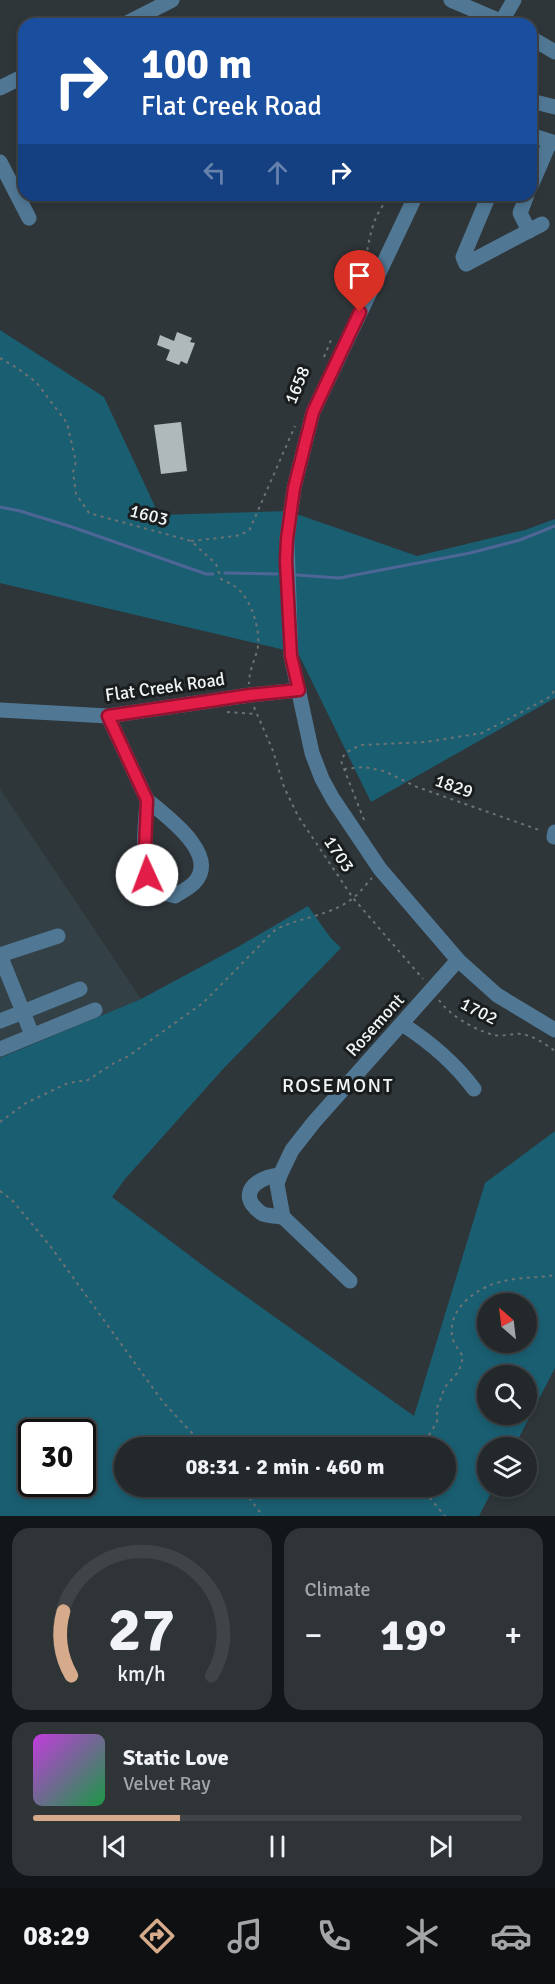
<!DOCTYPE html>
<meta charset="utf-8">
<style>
body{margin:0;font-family:Signika,sans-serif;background:#2f3437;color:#f1f3f6;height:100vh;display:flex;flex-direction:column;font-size:22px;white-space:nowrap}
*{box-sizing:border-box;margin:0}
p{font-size:20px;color:#a3a6a9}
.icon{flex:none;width:33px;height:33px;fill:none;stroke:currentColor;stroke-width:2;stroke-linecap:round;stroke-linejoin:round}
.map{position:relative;height:1516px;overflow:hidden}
.panel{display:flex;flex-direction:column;gap:12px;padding:12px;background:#131618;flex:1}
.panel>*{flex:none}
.banner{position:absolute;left:18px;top:18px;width:519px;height:183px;border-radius:18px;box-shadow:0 3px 9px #0003,0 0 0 2px #404447;background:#1a4fa0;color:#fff;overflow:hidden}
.needle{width:39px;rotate:332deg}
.buttons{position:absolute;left:477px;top:1293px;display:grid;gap:12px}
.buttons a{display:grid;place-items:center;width:60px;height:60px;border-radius:50%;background:#23282b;box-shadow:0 3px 9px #0003,0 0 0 2px #404447;font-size:30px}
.speed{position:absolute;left:18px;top:1419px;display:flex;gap:12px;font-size:30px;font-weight:700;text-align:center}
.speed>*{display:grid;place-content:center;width:78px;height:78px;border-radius:50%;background:#23282b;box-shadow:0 3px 9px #0003,0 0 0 2px #404447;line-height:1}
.speed .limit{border:3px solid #111;border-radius:9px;background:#fff;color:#111}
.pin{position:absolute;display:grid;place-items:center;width:51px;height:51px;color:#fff;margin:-62px -26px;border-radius:50% 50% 50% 0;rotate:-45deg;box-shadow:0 0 6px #0007}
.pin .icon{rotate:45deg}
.me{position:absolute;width:66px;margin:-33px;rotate:358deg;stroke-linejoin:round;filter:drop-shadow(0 0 4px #0008)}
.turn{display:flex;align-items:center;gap:21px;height:126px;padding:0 24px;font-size:27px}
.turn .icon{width:78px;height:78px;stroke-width:2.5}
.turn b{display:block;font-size:42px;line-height:51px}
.lanes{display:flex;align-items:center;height:57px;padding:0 24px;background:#0003;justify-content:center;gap:30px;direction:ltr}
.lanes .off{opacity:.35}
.big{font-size:45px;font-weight:700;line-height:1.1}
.panel .tile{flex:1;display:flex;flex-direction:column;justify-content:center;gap:9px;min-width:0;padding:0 21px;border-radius:18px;background:#2f3437}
.panel .dial{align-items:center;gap:0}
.dial svg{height:156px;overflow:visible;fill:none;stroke:#404447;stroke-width:7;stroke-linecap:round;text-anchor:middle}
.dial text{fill:#f1f3f6;stroke:none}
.song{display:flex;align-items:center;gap:18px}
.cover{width:72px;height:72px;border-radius:9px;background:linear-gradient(135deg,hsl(290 70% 55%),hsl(140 70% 35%))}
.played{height:6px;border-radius:3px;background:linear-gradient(90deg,#d6ab8b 30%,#404447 30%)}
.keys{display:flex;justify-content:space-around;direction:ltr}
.heat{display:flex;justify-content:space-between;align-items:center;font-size:33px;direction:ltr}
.panel .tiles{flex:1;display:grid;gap:12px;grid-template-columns:1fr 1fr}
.tile:last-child{grid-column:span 2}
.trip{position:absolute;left:114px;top:1437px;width:342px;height:60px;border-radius:30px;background:#23282b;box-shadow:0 3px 9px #0003,0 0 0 2px #404447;font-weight:700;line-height:60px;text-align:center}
.menu{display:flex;height:96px;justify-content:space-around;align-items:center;background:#0e1011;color:#a3a6a9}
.menu .icon{width:42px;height:42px}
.menu .current{color:#d6ab8b}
.menu b{font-size:27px;color:#f1f3f6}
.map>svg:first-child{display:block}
</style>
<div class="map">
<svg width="555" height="1516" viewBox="0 0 555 1516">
<rect width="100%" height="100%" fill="#2f3639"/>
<polygon fill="#334146" points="0,789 141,999 0,1058"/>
<g fill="#1a5e71" fill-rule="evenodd">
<polygon points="0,330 104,397 159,515 288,511 417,556 525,530 555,519 555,698 371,802 298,653 0,583"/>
<path d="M308,906L330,937L341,948L223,1069L125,1179L112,1197L213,1273L414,1416L485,1183L555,1131V1368L514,1447L488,1448V1486L494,1487L479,1516H0V1058L141,999L236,948ZM488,1304H526V1342H488ZM488,1376H526V1414H488ZM32,1432H82V1484H32ZM124,1448H446V1486H124Z"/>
</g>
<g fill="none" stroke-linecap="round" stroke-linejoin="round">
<g stroke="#4e6696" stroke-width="3">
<polyline points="0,507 20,511 72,527 206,574 213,574"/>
<polyline points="225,573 277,574"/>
<polyline points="297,575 339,578 470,553 520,540 555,526"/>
</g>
</g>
<g fill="#b0b9ba">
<polygon points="177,332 192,338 190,342 195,343 187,364 181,361 179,365 166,360 170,350 157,345 160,335 174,341"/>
<polygon points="181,422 187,471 161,474 154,425"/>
</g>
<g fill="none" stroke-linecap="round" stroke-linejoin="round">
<g stroke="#6c7375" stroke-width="2" stroke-dasharray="3 4.5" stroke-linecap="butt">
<polyline points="457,24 460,17"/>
<path d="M351,300C355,290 360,279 363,269C371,238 369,220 391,195"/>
<polyline points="324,357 331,340"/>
<path d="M0,358L17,368L36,382L67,423L76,462L73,472L76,494L89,513L191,541L216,564L221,579C227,582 234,585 238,589C252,601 262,634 257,651C254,662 249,671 249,684"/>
<polyline points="191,541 236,536 249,531 295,426"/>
<polyline points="254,707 273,751 284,787 298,816 353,898 423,979"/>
<polyline points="227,712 256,714"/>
<polyline points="344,769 364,767 384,771 417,787 542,831"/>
<path d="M364,820L341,761C344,752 352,749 361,745L426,742L482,733L548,698L555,690"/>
<path d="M439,1000C450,1016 475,1030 494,1035C502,1037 513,1033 522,1034C534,1036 545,1044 555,1051"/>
<path d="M0,1122L26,1103L68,1083L88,1080L114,1063L127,1057L203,1003L275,930C299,917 331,916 353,898C360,893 366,884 372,878"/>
<polyline points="0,1191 12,1200 51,1247 163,1402 206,1448"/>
<path d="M421,1448L437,1422V1408L445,1387L459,1371L463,1357C459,1350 453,1343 452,1336C448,1307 479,1286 504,1281C521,1277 538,1278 555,1275"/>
<polyline points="240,1486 263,1516"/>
<polyline points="420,1486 445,1516"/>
</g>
<g stroke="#507895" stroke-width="15">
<polyline points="451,0 507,24"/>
<polyline points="125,24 172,0"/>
<polyline points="500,24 514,0"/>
<polyline points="531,38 555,52"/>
<polyline points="0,88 24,76"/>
<polyline points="531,101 555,107"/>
<polyline points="531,135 555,143"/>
<polyline points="0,162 29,218"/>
<polyline points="531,186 550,142"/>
<polyline points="416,195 313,412 294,488 287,539 291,656 312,753 322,779 333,799 380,869 458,960 497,995 555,1030"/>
<polyline points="489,195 463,257 466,264 542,224"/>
<polyline points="527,195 520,213 529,231"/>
<polyline points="0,710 108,716 250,695 299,690"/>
<polyline points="108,716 147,800"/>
<path d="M147,800C166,816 221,855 194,883C189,888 181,892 175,896C169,894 161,893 157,889C138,872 146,823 147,800Z"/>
<polyline points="554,837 555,832"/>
<polyline points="0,955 23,1012 0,1021"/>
<polyline points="0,955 58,936"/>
<path d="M402,1024C430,1042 454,1062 474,1089"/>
<polyline points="32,1035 23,1012 80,989"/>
<polyline points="0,1049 95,1010"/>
<path d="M280,1175C266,1176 241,1186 252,1204C255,1208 259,1212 263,1214C268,1216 277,1216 283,1217"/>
<polyline points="350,1281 283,1217 277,1184 280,1175 292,1150 314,1122 458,960"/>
</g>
</g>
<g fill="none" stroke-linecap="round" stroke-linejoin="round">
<defs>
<polyline id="route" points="147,875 145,850 147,800 108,716 250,695 299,690 291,656 286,561 287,539 294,488 313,412 360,312"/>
</defs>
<use href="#route" stroke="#92132f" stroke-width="15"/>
<use href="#route" stroke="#e11d48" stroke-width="10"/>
</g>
<g text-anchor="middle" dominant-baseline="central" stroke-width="6" stroke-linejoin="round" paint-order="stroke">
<g font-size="18" fill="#f0f5f6" stroke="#1a1d1e">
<text transform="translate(297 385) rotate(-68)">1658</text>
<text transform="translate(149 515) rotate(14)">1603</text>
<text transform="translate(165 687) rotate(-8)">Flat Creek Road</text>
<text transform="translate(454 786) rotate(19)">1829</text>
<text transform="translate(339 854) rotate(56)">1703</text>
<text transform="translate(479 1011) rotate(27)">1702</text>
<text transform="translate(375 1025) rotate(-48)">Rosemont</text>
</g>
<g font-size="20" letter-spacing="1.5" fill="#f0f5f6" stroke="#1a1d1e">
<text x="338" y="1085">ROSEMONT</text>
</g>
</g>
</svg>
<div class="buttons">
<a><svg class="needle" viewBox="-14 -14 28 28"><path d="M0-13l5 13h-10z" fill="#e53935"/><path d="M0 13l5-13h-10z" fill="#a3a6a9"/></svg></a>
<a><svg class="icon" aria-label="search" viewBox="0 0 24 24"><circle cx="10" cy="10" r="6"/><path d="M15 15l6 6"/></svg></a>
<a><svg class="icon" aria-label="layers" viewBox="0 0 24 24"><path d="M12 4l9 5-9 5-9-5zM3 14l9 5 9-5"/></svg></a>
</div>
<div class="speed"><div class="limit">30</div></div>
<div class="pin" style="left:360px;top:312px;background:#d93025"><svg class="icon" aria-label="arrive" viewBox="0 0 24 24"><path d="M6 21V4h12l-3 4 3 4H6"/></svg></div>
<svg class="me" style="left:147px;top:875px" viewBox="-20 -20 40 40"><circle r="19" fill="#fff"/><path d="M0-13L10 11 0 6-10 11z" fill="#e11d48"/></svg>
<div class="trip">08:31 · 2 min · 460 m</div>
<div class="banner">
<div class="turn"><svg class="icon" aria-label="right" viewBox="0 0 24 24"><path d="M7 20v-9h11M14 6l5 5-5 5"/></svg><div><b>100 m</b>Flat Creek Road</div></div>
<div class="lanes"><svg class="icon off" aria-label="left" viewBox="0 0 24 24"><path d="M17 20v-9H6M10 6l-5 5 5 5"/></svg><svg class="icon off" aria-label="ahead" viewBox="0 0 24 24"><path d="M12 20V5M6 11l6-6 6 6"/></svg><svg class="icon" aria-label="right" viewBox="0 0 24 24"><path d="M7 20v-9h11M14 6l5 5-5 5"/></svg></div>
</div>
</div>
<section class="panel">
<div class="tiles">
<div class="tile dial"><svg viewBox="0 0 100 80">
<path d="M14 69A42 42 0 1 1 86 69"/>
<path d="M14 69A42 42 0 0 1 10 36" stroke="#d6ab8b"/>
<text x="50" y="56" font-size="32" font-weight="700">27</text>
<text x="50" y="72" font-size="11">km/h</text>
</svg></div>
<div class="tile"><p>Climate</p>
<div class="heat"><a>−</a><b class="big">19°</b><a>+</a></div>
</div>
<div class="tile">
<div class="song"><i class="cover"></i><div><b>Static Love</b><p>Velvet Ray</p></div></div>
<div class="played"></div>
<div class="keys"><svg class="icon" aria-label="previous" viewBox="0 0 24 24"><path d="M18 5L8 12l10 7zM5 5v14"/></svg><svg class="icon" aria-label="pause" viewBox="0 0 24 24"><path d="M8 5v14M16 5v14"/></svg><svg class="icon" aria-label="next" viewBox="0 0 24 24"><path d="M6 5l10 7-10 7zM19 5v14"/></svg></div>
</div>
</div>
</section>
<nav class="menu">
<b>08:29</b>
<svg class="icon current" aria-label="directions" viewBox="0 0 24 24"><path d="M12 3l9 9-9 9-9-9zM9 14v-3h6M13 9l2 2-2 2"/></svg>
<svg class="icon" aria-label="music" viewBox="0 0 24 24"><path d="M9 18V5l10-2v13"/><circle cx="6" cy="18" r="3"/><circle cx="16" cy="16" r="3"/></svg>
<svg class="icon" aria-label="phone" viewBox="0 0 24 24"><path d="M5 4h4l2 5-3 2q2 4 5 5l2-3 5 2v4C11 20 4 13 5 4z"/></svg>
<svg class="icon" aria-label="climate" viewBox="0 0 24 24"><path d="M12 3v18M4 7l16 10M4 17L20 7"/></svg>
<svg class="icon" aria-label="car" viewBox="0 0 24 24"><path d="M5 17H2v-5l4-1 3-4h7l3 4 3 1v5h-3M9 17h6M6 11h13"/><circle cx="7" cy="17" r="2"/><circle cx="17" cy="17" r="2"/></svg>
</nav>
